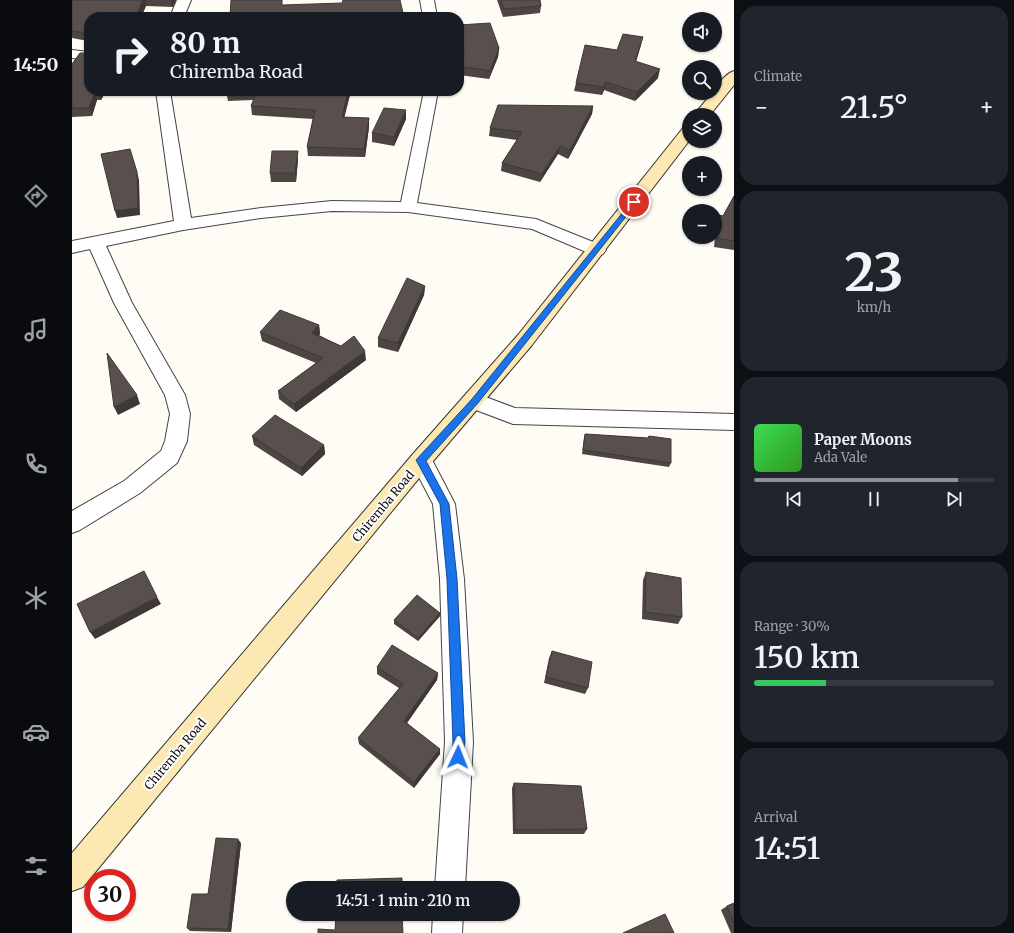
<!DOCTYPE html>
<meta charset="utf-8">
<style>
body{margin:0;font-family:Merriweather,serif;background:#20242c;color:#f1f3f6;height:100vh;display:flex;flex-direction:column;font-size:15px;white-space:nowrap}
*{box-sizing:border-box;margin:0}
p{font-size:13px;color:#9ea1a6}
.icon{flex:none;width:22px;height:22px;fill:none;stroke:currentColor;stroke-width:2;stroke-linecap:round;stroke-linejoin:round}
.map{position:relative;flex:1;overflow:hidden}
.drawer{display:flex;flex-direction:column;gap:6px;padding:6px;background:#0d0f14;width:280px}
.drawer>*{flex:none}
.top-card{position:absolute;left:12px;top:12px;width:380px;height:84px;border-radius:16px;box-shadow:0 1px 3px #0004;background:#171b24;color:#f1f3f6;overflow:hidden}
.tools{position:absolute;left:610px;top:12px;display:grid;gap:8px}
.tools a{display:grid;place-items:center;width:40px;height:40px;border-radius:50%;background:#171b24;box-shadow:0 1px 3px #0004;font-size:20px}
.speed{position:absolute;left:12px;top:869px;display:flex;gap:8px;font-size:20px;font-weight:700;text-align:center}
.speed>*{display:grid;place-content:center;width:52px;height:52px;border-radius:50%;background:#171b24;box-shadow:0 1px 3px #0004;line-height:1}
.speed .limit{border:6px solid #d22;background:#fff;color:#111}
.pin{position:absolute;display:grid;place-items:center;width:34px;height:34px;color:#fff;margin:-17px;border:2px solid #fff;border-radius:50%;box-shadow:0 1px 4px #0007}
.me{position:absolute;width:44px;margin:-22px;rotate:2deg;stroke-linejoin:round;filter:drop-shadow(0 0 3px #0008)}
.turn{display:flex;align-items:center;gap:14px;height:84px;padding:0 20px;font-size:18px}
.turn .icon{width:52px;height:52px;stroke-width:2.5}
.turn b{display:block;font-size:28px;line-height:34px}
.big{font-size:30px;font-weight:600;line-height:1.1}
.drawer .widget{flex:1;display:flex;flex-direction:column;justify-content:center;gap:6px;min-width:0;padding:0 14px;border-radius:16px;background:#20242c}
.drawer .dial{align-items:center;gap:0}
.dial b{font-size:52px;line-height:1}
.song{display:flex;align-items:center;gap:12px}
.cover{width:48px;height:48px;border-radius:6px;background:linear-gradient(135deg,hsl(130 70% 55%),hsl(110 70% 35%))}
.played{height:4px;border-radius:2px;background:linear-gradient(90deg,#8c9099 85%,#363941 85%)}
.keys{display:flex;justify-content:space-around;direction:ltr}
.heat{display:flex;justify-content:space-between;align-items:center;font-size:22px;direction:ltr}
.charge{height:6px;border-radius:3px;background:linear-gradient(90deg,#34c759 30%,#363941 0)}
.trip{position:absolute;left:214px;top:881px;width:234px;height:40px;border-radius:20px;background:#171b24;box-shadow:0 1px 3px #0004;font-weight:600;line-height:40px;text-align:center}
main{display:flex;flex:1;min-height:0}
.tabs{display:flex;flex-direction:column;width:72px;justify-content:space-around;align-items:center;background:#090b0e;color:#9ea1a6}
.tabs .icon{width:28px;height:28px}
.tabs .current{color:#8c9099}
.tabs b{font-size:18px;color:#f1f3f6}
.map>svg:first-child{display:block}
</style>
<main>
<nav class="tabs">
<b>14:50</b>
<svg class="icon current" aria-label="directions" viewBox="0 0 24 24"><path d="M12 3l9 9-9 9-9-9zM9 14v-3h6M13 9l2 2-2 2"/></svg>
<svg class="icon" aria-label="music" viewBox="0 0 24 24"><path d="M9 18V5l10-2v13"/><circle cx="6" cy="18" r="3"/><circle cx="16" cy="16" r="3"/></svg>
<svg class="icon" aria-label="phone" viewBox="0 0 24 24"><path d="M5 4h4l2 5-3 2q2 4 5 5l2-3 5 2v4C11 20 4 13 5 4z"/></svg>
<svg class="icon" aria-label="climate" viewBox="0 0 24 24"><path d="M12 3v18M4 7l16 10M4 17L20 7"/></svg>
<svg class="icon" aria-label="car" viewBox="0 0 24 24"><path d="M5 17H2v-5l4-1 3-4h7l3 4 3 1v5h-3M9 17h6M6 11h13"/><circle cx="7" cy="17" r="2"/><circle cx="17" cy="17" r="2"/></svg>
<svg class="icon" aria-label="filters" viewBox="0 0 24 24"><path d="M4 7h16M4 17h16"/><circle cx="9" cy="7" r="2"/><circle cx="15" cy="17" r="2"/></svg>
</nav>
<div class="map">
<svg width="662" height="933" viewBox="0 0 662 933">
<rect width="100%" height="100%" fill="#fffbf5"/>
<g fill="none" stroke-linecap="round" stroke-linejoin="round">
<defs>
<g id="minor">
<polygon points="105,0 119,0 112,17 98,17"/>
<polygon points="348,0 362,0 365,17 351,17"/>
<polygon points="0,50 17,52 17,60 0,58"/>
<polygon points="84,91 98,91 119,218 189,208 260,201 329,202 352,91 366,91 345,203 464,219 531,246 534,250 531,254 525,256 519,254 460,229 336,212 260,211 189,218 111,230 34,246 60,303 113,395 118,414 115,441 105,463 68,493 8,530 0,533 0,511 52,481 89,451 93,441 98,414 93,395 42,303 18,249 0,253 0,241 102,221"/>
<polygon points="403,393 443,408 662,414 662,430 441,424 396,407 393,401 396,395"/>
<polygon points="349,451 357,454 383,504 392,579 401,742 393,888 363,888 373,742 368,579 361,504 338,460 341,454"/>
<polygon points="361,914 391,914 390,933 360,933"/>
</g>
<g id="secondary">
<path d="M662,71V85L638,115H622L640,93H643C643,85 655,73 662,71Z"/>
<polygon points="617,126 617,141 460,345 357,466 11,887 0,891 0,853 341,454 446,335 611,128"/>
</g>
</defs>
<use href="#minor" stroke="#444" stroke-width="2"/>
<use href="#secondary" stroke="#333" stroke-width="2"/>
<use href="#minor" fill="#fff" fill-rule="evenodd"/>
<use href="#secondary" fill="#fce8b2" fill-rule="evenodd"/>
</g>
<g fill="#4d4542">
<polygon points="0,0 104,0 101,7 74,6 69,17 17,17 17,91 34,91 29,100 25,100 20,116 0,117 0,64 16,53 16,41 0,38"/>
<polygon points="425,0 468,0 469,6 468,13 431,17"/>
<polygon points="387,25 427,48 426,57 417,79 387,75 387,64 390,56 387,46"/>
<polygon points="569,45 564,62 586,78 563,101 532,90 530,95 502,91 504,83 545,50"/>
<polygon points="154,91 279,91 272,118 297,118 297,127 293,157 236,156 235,147 241,119 180,115 179,106 181,100 156,101"/>
<polygon points="521,106 520,114 496,159 486,154 468,182 429,171 430,163 445,140 417,136 418,128"/>
<polygon points="334,110 334,119 322,146 300,142 300,133"/>
<polygon points="226,159 224,182 199,182 198,173"/>
<polygon points="662,196 662,250 642,247 644,224 647,215 651,216"/>
<polygon points="353,286 352,295 326,352 306,347 306,338"/>
<polygon points="247,325 248,334 247,335 294,360 224,412 207,399 206,391 244,363 190,341 188,332"/>
<polygon points="513,434 576,438 577,436 599,463 597,467 510,454 512,438"/>
<polygon points="180,436 252,445 253,454 230,476 182,445"/>
<polygon points="574,572 610,617 606,624 570,619 571,580"/>
<polygon points="368,613 368,616 346,641 322,624 322,620"/>
<polygon points="480,651 516,688 513,694 472,683 477,658"/>
<polygon points="305,667 366,673 365,680 335,723 368,754 342,788 287,744 286,738 327,688 305,674"/>
<polygon points="442,783 515,829 512,834 441,834 440,788"/>
<polygon points="169,843 159,932 118,931 115,928"/>
<polygon points="662,903 662,933 659,933 649,910 655,906"/>
</g>
<g fill="#3e3836">
<polygon points="71,0 73,0 74,6 69,17 63,17"/>
<polygon points="99,0 104,0 101,7"/>
<polygon points="571,37 569,45 561,70 563,61"/>
<polygon points="427,48 426,57 417,79 418,71"/>
<polygon points="588,69 586,78 563,101 565,92"/>
<polygon points="534,82 532,90 530,95 531,87"/>
<polygon points="27,91 34,91 29,100 26,92"/>
<polygon points="276,91 279,91 270,126 270,117"/>
<polygon points="23,92 25,100 20,116 17,108"/>
<polygon points="521,106 520,114 496,159 498,150"/>
<polygon points="334,110 334,119 322,146 322,137"/>
<polygon points="297,118 297,127 293,157 292,149"/>
<polygon points="488,146 486,154 468,182 470,174"/>
<polygon points="226,151 226,159 224,182 223,173"/>
<polygon points="65,172 67,180 68,215 45,218 43,211"/>
<polygon points="353,286 352,295 326,352 326,343"/>
<polygon points="247,325 248,334 241,341 240,333"/>
<polygon points="293,351 294,360 224,412 222,404"/>
<polygon points="65,395 68,404 46,415 42,407"/>
<polygon points="252,445 253,454 230,476 229,468"/>
<polygon points="85,597 89,604 23,639 18,632"/>
<polygon points="368,613 368,616 346,641 346,638"/>
<polygon points="366,673 365,680 332,727 332,721"/>
<polygon points="368,749 368,754 342,788 342,782"/>
<polygon points="166,839 169,843 159,932 156,929"/>
</g>
<g fill="#59504d" stroke="#3e3836">
<polygon points="0,0 71,0 63,17 17,17 17,33 0,31"/>
<polygon points="159,0 210,0 210,5 270,3 271,0 328,0 332,17 158,17"/>
<polygon points="429,0 468,0 469,6 432,9"/>
<polygon points="418,23 427,48 418,71 387,66 387,64 392,52 387,35 387,25"/>
<polygon points="551,34 571,37 563,61 588,69 565,92 534,82 531,87 504,83 513,45 545,50"/>
<polygon points="17,40 17,91 27,91 26,92 23,92 17,108 0,108 0,64 8,53 16,53 15,43"/>
<polygon points="154,91 276,91 270,117 297,118 292,149 235,147 243,110 179,106 185,92 154,93"/>
<polygon points="426,105 521,106 498,150 488,146 470,174 430,163 450,132 418,128"/>
<polygon points="312,108 334,110 322,137 300,133"/>
<polygon points="58,149 65,172 66,208 43,211 29,154"/>
<polygon points="200,151 226,151 223,173 198,173"/>
<polygon points="662,196 662,241 645,238 647,215 651,216"/>
<polygon points="335,278 353,286 326,343 306,338"/>
<polygon points="208,310 247,325 240,333 269,346 282,336 293,351 222,404 206,391 251,358 188,332"/>
<polygon points="35,353 65,395 42,407"/>
<polygon points="203,415 252,445 229,468 180,436"/>
<polygon points="513,434 576,438 577,436 599,439 599,463 511,450"/>
<polygon points="72,571 85,597 18,632 5,604"/>
<polygon points="574,572 609,578 610,617 573,612"/>
<polygon points="345,595 368,613 346,638 322,620"/>
<polygon points="320,645 366,673 332,721 368,749 342,782 286,738 331,684 305,667"/>
<polygon points="480,651 520,662 516,688 474,677"/>
<polygon points="442,783 509,786 515,829 443,830"/>
<polygon points="144,838 166,839 156,929 115,928 120,894 136,894"/>
<polygon points="330,878 330,888 264,888 265,880"/>
<polygon points="662,903 662,923 655,906"/>
<polygon points="264,914 330,914 331,933 246,933 246,929 263,930"/>
<polygon points="593,914 602,933 551,933"/>
</g>
<polygon fill="#1a73e8" stroke="#114b97" points="562,200 566,202 564,204 406,403 354,461 377,504 385,579 393,742 390,761 386,762 382,761 380,757 381,742 375,579 368,504 344,460 400,399 560,201"/>
<g text-anchor="middle" dominant-baseline="central" stroke-width="4" stroke-linejoin="round" paint-order="stroke">
<g font-size="12" fill="#111" stroke="#fff">
<text transform="translate(311 506) rotate(-50)">Chiremba Road</text>
<text transform="translate(103 754) rotate(-50)">Chiremba Road</text>
</g>
</g>
</svg>
<div class="tools">
<a><svg class="icon" aria-label="sound" viewBox="0 0 24 24"><path d="M4 9h4l5-4v14l-5-4H4zM17 9q2 3 0 6"/></svg></a>
<a><svg class="icon" aria-label="search" viewBox="0 0 24 24"><circle cx="10" cy="10" r="6"/><path d="M15 15l6 6"/></svg></a>
<a><svg class="icon" aria-label="layers" viewBox="0 0 24 24"><path d="M12 4l9 5-9 5-9-5zM3 14l9 5 9-5"/></svg></a>
<a>+</a>
<a>−</a>
</div>
<div class="speed"><div class="limit">30</div></div>
<div class="pin" style="left:562px;top:202px;background:#d93025"><svg class="icon" aria-label="arrive" viewBox="0 0 24 24"><path d="M6 21V4h12l-3 4 3 4H6"/></svg></div>
<svg class="me" style="left:386px;top:757px" viewBox="-20 -20 40 40"><path d="M0-17L14 15 0 8-14 15z" fill="#1a73e8" stroke="#fff" stroke-width="4"/></svg>
<div class="trip">14:51 · 1 min · 210 m</div>
<div class="top-card">
<div class="turn"><svg class="icon" aria-label="right" viewBox="0 0 24 24"><path d="M7 20v-9h11M14 6l5 5-5 5"/></svg><div><b>80 m</b>Chiremba Road</div></div>
</div>
</div>
<section class="drawer">
<div class="widget"><p>Climate</p>
<div class="heat"><a>−</a><b class="big">21.5°</b><a>+</a></div>
</div>
<div class="widget dial"><b>23</b><p>km/h</p></div>
<div class="widget">
<div class="song"><i class="cover"></i><div><b>Paper Moons</b><p>Ada Vale</p></div></div>
<div class="played"></div>
<div class="keys"><svg class="icon" aria-label="previous" viewBox="0 0 24 24"><path d="M18 5L8 12l10 7zM5 5v14"/></svg><svg class="icon" aria-label="pause" viewBox="0 0 24 24"><path d="M8 5v14M16 5v14"/></svg><svg class="icon" aria-label="next" viewBox="0 0 24 24"><path d="M6 5l10 7-10 7zM19 5v14"/></svg></div>
</div>
<div class="widget"><p>Range · 30%</p><b class="big">150 km</b><div class="charge"></div></div>
<div class="widget"><p>Arrival</p><b class="big">14:51</b></div>
</section>
</main>
